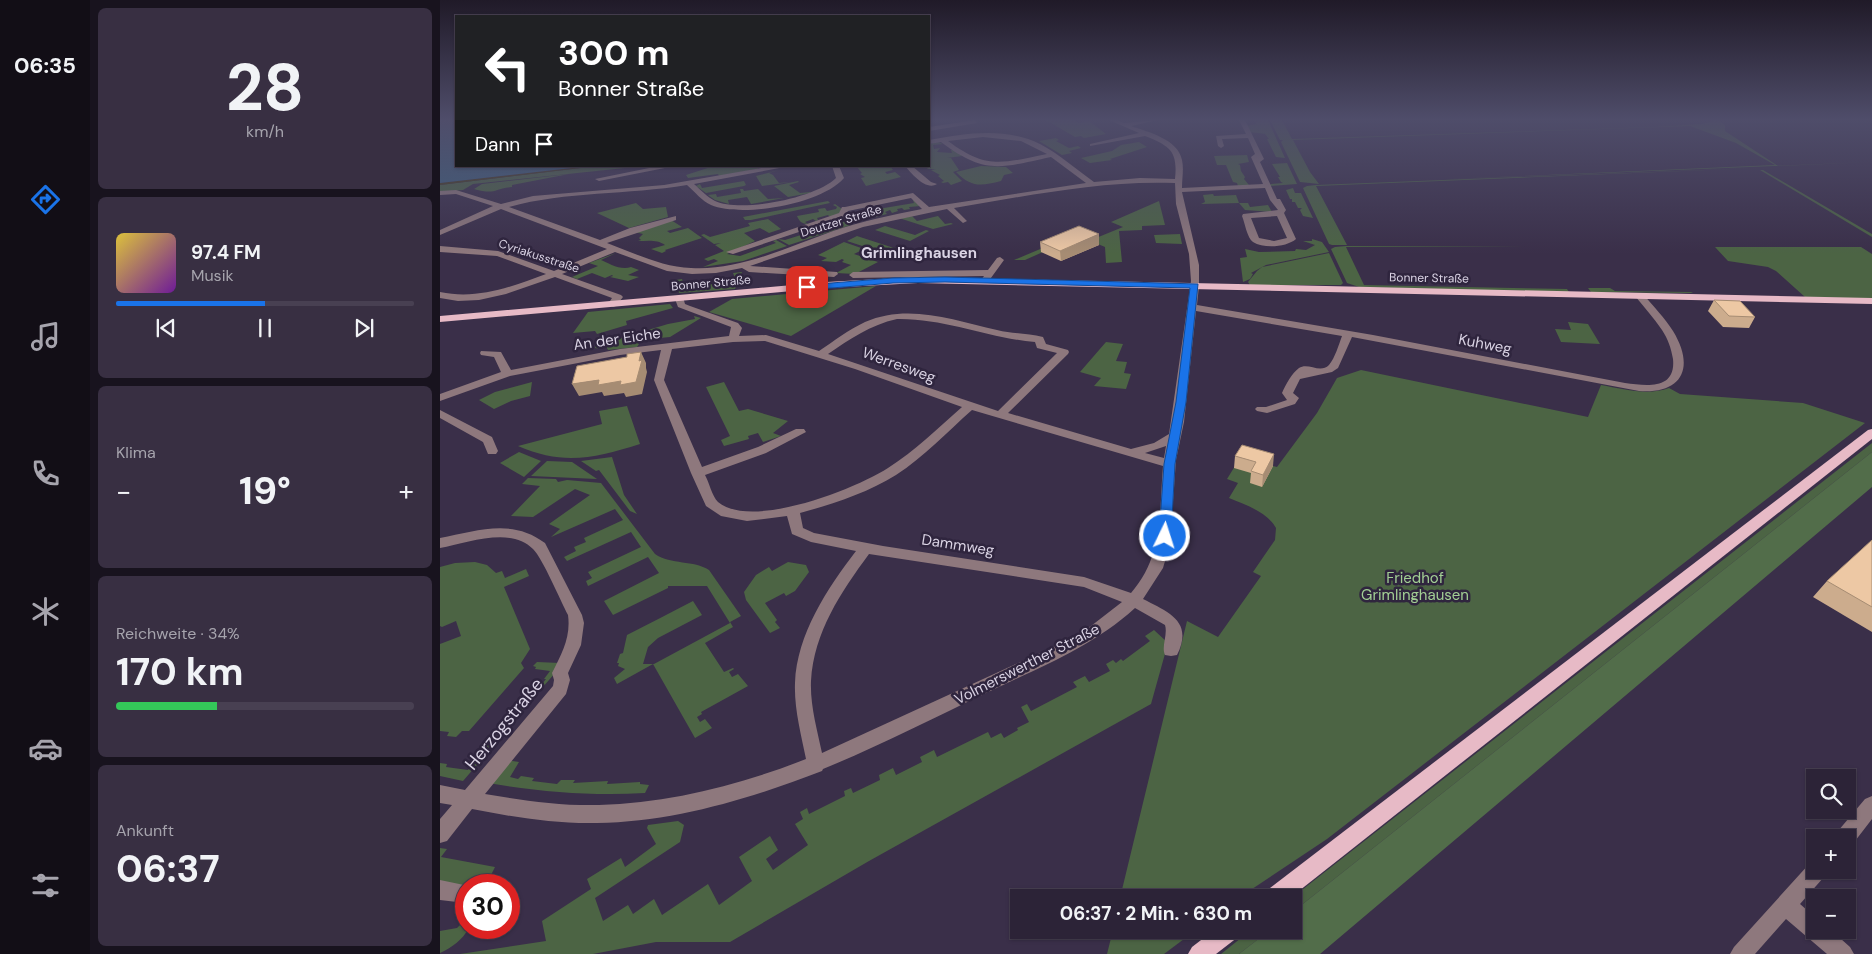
<!DOCTYPE html>
<html lang="de">
<meta charset="utf-8">
<style>
body{margin:0;font-family:"DM Sans",sans-serif;background:#382f42;color:#f1f3f6;height:100vh;display:flex;flex-direction:column;font-size:19px;white-space:nowrap}
*{box-sizing:border-box;margin:0}
p{font-size:16px;color:#a6a4ad}
.icon{flex:none;width:28px;height:28px;fill:none;stroke:currentColor;stroke-width:2;stroke-linecap:round;stroke-linejoin:round}
.map{position:relative;flex:1;overflow:hidden}
.drawer{display:flex;flex-direction:column;gap:8px;padding:8px;background:#18131e;width:350px}
.drawer>*{flex:none}
.hud{position:absolute;left:15px;top:15px;width:475px;height:152px;border-radius:0px;box-shadow:0 1px 4px #0004,0 0 0 1px #484052;background:#202124;color:#fff;overflow:hidden}
.buttons{position:absolute;left:1366px;top:769px;display:grid;gap:10px}
.buttons a{display:grid;place-items:center;width:50px;height:50px;border-radius:0px;background:#2c2337;box-shadow:0 1px 4px #0004,0 0 0 1px #484052;font-size:25px}
.speed{position:absolute;left:15px;top:874px;display:flex;gap:10px;font-size:25px;font-weight:700;text-align:center}
.speed>*{display:grid;place-content:center;width:65px;height:65px;border-radius:50%;background:#2c2337;box-shadow:0 1px 4px #0004,0 0 0 1px #484052;line-height:1}
.speed .limit{border:8px solid #d22;background:#fff;color:#111}
.pin{position:absolute;display:grid;place-items:center;width:42px;height:42px;color:#fff;margin:-21px;border-radius:10px;box-shadow:0 2px 8px #0006}
.me{position:absolute;width:55px;margin:-28px;rotate:4deg;stroke-linejoin:round;filter:drop-shadow(0 0 4px #0008)}
.turn{display:flex;align-items:center;gap:18px;height:105px;padding:0 20px;font-size:22px}
.turn .icon{width:65px;height:65px;stroke-width:2.5}
.turn b{display:block;font-size:35px;line-height:42px}
.then{display:flex;align-items:center;height:48px;padding:0 20px;background:#0003;gap:10px;font-size:19px}
.big{font-size:38px;font-weight:700;line-height:1.1}
.drawer .tile{flex:1;display:flex;flex-direction:column;justify-content:center;gap:8px;min-width:0;padding:0 18px;border-radius:8px;background:#382f42}
.drawer .dial{align-items:center;gap:0}
.dial b{font-size:65px;line-height:1}
.song{display:flex;align-items:center;gap:15px}
.cover{width:60px;height:60px;border-radius:8px;background:linear-gradient(135deg,hsl(50 70% 55%),hsl(280 70% 35%))}
.played{height:5px;border-radius:2px;background:linear-gradient(90deg,#1a73e8 50%,#484052 50%)}
.keys{display:flex;justify-content:space-around;direction:ltr}
.heat{display:flex;justify-content:space-between;align-items:center;font-size:28px;direction:ltr}
.charge{height:8px;border-radius:4px;background:linear-gradient(90deg,#34c759 34%,#484052 0)}
.trip{position:absolute;left:570px;top:889px;width:292px;height:50px;border-radius:0px;background:#2c2337;box-shadow:0 1px 4px #0004,0 0 0 1px #484052;font-weight:700;line-height:50px;text-align:center}
main{display:flex;flex:1;min-height:0}
.dock{display:flex;flex-direction:column;width:90px;justify-content:space-around;align-items:center;background:#120e16;color:#a6a4ad}
.dock .icon{width:35px;height:35px}
.dock .selected{color:#1a73e8}
.dock b{font-size:22px;color:#f1f3f6}
.map>svg:first-child{display:block}
</style>
<main>
<nav class="dock">
<b>06:35</b>
<svg class="icon selected" aria-label="directions" viewBox="0 0 24 24"><path d="M12 3l9 9-9 9-9-9zM9 14v-3h6M13 9l2 2-2 2"/></svg>
<svg class="icon" aria-label="music" viewBox="0 0 24 24"><path d="M9 18V5l10-2v13"/><circle cx="6" cy="18" r="3"/><circle cx="16" cy="16" r="3"/></svg>
<svg class="icon" aria-label="phone" viewBox="0 0 24 24"><path d="M5 4h4l2 5-3 2q2 4 5 5l2-3 5 2v4C11 20 4 13 5 4z"/></svg>
<svg class="icon" aria-label="climate" viewBox="0 0 24 24"><path d="M12 3v18M4 7l16 10M4 17L20 7"/></svg>
<svg class="icon" aria-label="car" viewBox="0 0 24 24"><path d="M5 17H2v-5l4-1 3-4h7l3 4 3 1v5h-3M9 17h6M6 11h13"/><circle cx="7" cy="17" r="2"/><circle cx="17" cy="17" r="2"/></svg>
<svg class="icon" aria-label="filters" viewBox="0 0 24 24"><path d="M4 7h16M4 17h16"/><circle cx="9" cy="7" r="2"/><circle cx="15" cy="17" r="2"/></svg>
</nav>
<section class="drawer">
<div class="tile dial"><b>28</b><p>km/h</p></div>
<div class="tile">
<div class="song"><i class="cover"></i><div><b>97.4 FM</b><p>Musik</p></div></div>
<div class="played"></div>
<div class="keys"><svg class="icon" aria-label="previous" viewBox="0 0 24 24"><path d="M18 5L8 12l10 7zM5 5v14"/></svg><svg class="icon" aria-label="pause" viewBox="0 0 24 24"><path d="M8 5v14M16 5v14"/></svg><svg class="icon" aria-label="next" viewBox="0 0 24 24"><path d="M6 5l10 7-10 7zM19 5v14"/></svg></div>
</div>
<div class="tile"><p>Klima</p>
<div class="heat"><a>−</a><b class="big">19°</b><a>+</a></div>
</div>
<div class="tile"><p>Reichweite · 34%</p><b class="big">170 km</b><div class="charge"></div></div>
<div class="tile"><p>Ankunft</p><b class="big">06:37</b></div>
</section>
<div class="map">
<svg width="1432" height="954" viewBox="0 0 1432 954">
<rect width="100%" height="100%" fill="#3a2f49"/>
<g fill="#4c6444">
<polygon points="606,120 634,120 639,123 649,121 666,134 644,138 641,136 635,137"/>
<polygon points="804,120 828,120 845,158 836,157 827,139 829,139 825,134 826,134 809,132 806,126 816,124 815,121"/>
<polygon points="830,120 842,120 852,139 1214,127 1262,124 1273,121 1271,120 1277,120 1285,125 1285,131 1338,166 1432,162 990,180 1335,165 1296,143 1250,126 853,140 870,172 879,184 860,182 841,142 843,140 840,140"/>
<polygon points="616,138 619,140 616,141 629,148 638,146 641,148 629,151 632,153 622,155 599,141"/>
<polygon points="498,142 503,144 493,145 494,149 500,148 497,152 512,153 511,150 514,150 522,156 507,158 511,158 519,170 513,172 522,181 511,185 508,182 503,183 501,182 504,181 498,176 500,175 491,170 496,169 488,169 485,166 489,166 489,144"/>
<polygon points="699,142 707,147 670,159 672,160 650,163 641,158 672,151 681,145"/>
<polygon points="807,155 809,162 798,164 800,165 801,171 805,177 804,179 809,185 798,186 797,183 793,182 786,165 777,165 774,156"/>
<polygon points="847,163 857,184 829,186 831,184 843,183 841,182 838,177 840,177 832,164"/>
<polygon points="157,166 204,166 33,184 23,190 0,192 0,185"/>
<polygon points="274,166 275,168 282,166 319,166 317,167 318,169 279,176 278,174 248,178 246,175"/>
<polygon points="416,166 450,166 453,170 445,172 447,174 455,172 461,177 426,186 421,178 425,177 420,174 422,173"/>
<path d="M541,166L566,167L573,173L564,175L561,181C541,186 532,188 516,172Z"/>
<polygon points="1314,168 1315,168 876,186 907,245 1432,245 892,245 889,244 863,188 867,186 876,185"/>
<polygon points="339,170 329,173 333,175 339,183 351,182 322,186 316,176"/>
<polygon points="1320,170 1323,170 1432,234 1432,237"/>
<path d="M129,174L72,185V187C52,189 56,195 34,189L42,184Z"/>
<polygon points="304,181 306,185 304,186 266,193 256,186 260,184 262,188"/>
<polygon points="358,181 359,182 349,185 360,193 370,192 371,193 348,197 334,186"/>
<polygon points="853,188 855,193 861,193 873,218 863,216 860,210 862,208 858,208 855,202 852,202 852,199 850,199 846,190"/>
<polygon points="300,189 303,189 304,191 318,189 328,199 344,198 311,204 307,197 288,200 289,204 275,200 268,195 276,194 277,197 301,193"/>
<polygon points="773,194 774,196 796,195 799,203 808,203 810,207 828,205 832,212 805,210 799,203 761,204 765,202 763,195"/>
<polygon points="473,200 475,200 481,206 469,207 470,209 464,210 462,208 457,209 458,211 452,213 450,210 445,212 447,214 414,222 411,220 427,213 426,211 474,203"/>
<polygon points="388,201 390,203 311,220 305,220 303,217"/>
<polygon points="719,201 725,225 702,226 702,230 679,231 682,262 666,263 665,247 639,236 585,260 574,260 641,232 656,238 683,227 671,222"/>
<polygon points="196,203 203,209 226,207 228,217 189,228 157,213"/>
<path d="M395,204L402,209L399,214L390,217L388,215L377,218L378,220L376,221L373,219L365,222L368,224C362,224 359,221 357,216L379,212L378,209L385,208L387,211L396,209L397,207L393,205Z"/>
<polygon points="472,216 477,221 498,216 505,224 511,223 513,224 493,229 459,218"/>
<polygon points="328,219 341,229 329,233 320,228 304,233 315,241 287,254 300,256 336,243 333,241 336,240 347,246 303,261 263,267 278,261 274,259 268,261 264,259 284,251 275,245 281,243 274,244 261,235 264,234 270,237 310,226 308,223"/>
<path d="M231,220L242,227L227,231L230,233L248,228L262,238L225,250L226,251L222,253L211,249L225,245C217,239 207,241 198,241L201,240L199,238L203,234L195,232Z"/>
<polygon points="406,221 411,225 349,245 338,239 345,240"/>
<polygon points="445,226 475,235 486,230 489,231 470,241 435,230"/>
<polygon points="740,234 742,244 716,243 714,235"/>
<polygon points="417,236 454,248 464,245 447,254 407,241"/>
<polygon points="872,239 882,242 889,252 826,265 811,273 813,274 810,279 803,282 800,258 807,257 805,249 819,252 855,251 856,249 866,250 875,245 863,241 872,241"/>
<polygon points="404,242 424,249 414,254 438,262 415,274 396,273 411,265 402,262 404,260 402,259 396,262 381,261 387,258 378,255"/>
<polygon points="906,246 1097,246 906,247 924,285 1127,289 1129,292 919,287 907,283 891,249 895,247"/>
<polygon points="1275,247 1421,247 1432,254 1432,299 1365,297 1336,271 1328,267 1288,261"/>
<path d="M176,253L161,260C168,263 181,271 191,267L199,270L188,275L199,277L188,281L170,277L173,276L172,275L165,278L152,273L137,279L132,277L158,266L149,263Z"/>
<polygon points="889,253 903,283 901,285 810,285 808,282 817,271 822,267"/>
<path d="M302,272L295,289L239,293L236,280L242,279L243,282L240,283H243L244,286C263,281 277,282 295,278L293,273Z"/>
<polygon points="436,286 351,336 269,312 292,299"/>
<polygon points="1148,288 1170,288 1175,291 1251,292 1253,293 1151,292"/>
<polygon points="230,304 233,308 186,321 187,325 157,334 155,331 133,333 148,312"/>
<polygon points="254,316 261,318 230,337 199,340 195,342 199,344 197,347 168,350 165,344 161,346 162,349 155,348 157,337 161,336 164,343 228,324 255,319"/>
<polygon points="1128,322 1148,324 1160,344 1121,342 1115,329 1131,330"/>
<polygon points="666,342 683,344 676,361 687,362 684,373 691,374 686,389 654,386 661,378 640,372"/>
<path d="M921,370L1148,417L1161,385C1183,389 1208,396 1229,388L1240,394L1363,403L1425,423L887,839L800,897L680,898L747,621L778,637L821,576L813,572L835,540L836,528C827,512 806,505 789,498L798,483L787,479L800,458L837,467L877,413L897,378Z"/>
<polygon points="92,382 90,396 71,401 54,409 39,400 55,392"/>
<polygon points="284,382 299,411 308,409 348,421 333,433 341,436 323,442 318,433 308,436 309,439 284,446 281,440 290,436 266,387"/>
<path d="M187,406L200,444C155,458 124,466 78,446L162,424L159,411Z"/>
<polygon points="1432,443 1432,452 854,911 853,897"/>
<polygon points="79,452 101,461 84,477 60,463"/>
<polygon points="172,457 184,495 197,514 190,511 159,470 156,471 141,461"/>
<polygon points="107,461 132,462 157,479 91,476"/>
<path d="M88,478L116,479L118,482L127,480L161,483L215,554C231,565 254,560 269,570L301,616L290,622L293,627L265,643L284,672L293,668L294,669L289,672L292,677L298,674L308,686L261,712L262,714L257,717L260,722L265,719L272,728L255,738L213,664L177,684L174,678L185,669L178,666L179,663H177L180,654L183,653L187,635C210,623 232,612 253,601L262,615L218,638L208,647L203,664H214L290,623L267,586H228V588L173,615L164,601L219,573L208,557L148,586L146,581L152,578L148,572L201,547L191,532L127,561L124,557L136,551L134,547L146,542L144,538L183,520L175,509L111,537L120,529L109,524L150,495L135,489L93,517L71,516L100,486L82,484Z"/>
<polygon points="35,562 47,565 56,573 62,571 65,578 86,569 89,576 64,587 90,649 81,663 84,668 29,731 22,731 16,737 7,736 9,732 0,731 0,644 21,636 16,621 2,627 0,626 0,567 15,563"/>
<polygon points="348,562 366,565 369,572 355,591 346,596 344,593 325,603 337,620 335,622 340,628 330,633 306,600 304,592 316,575 329,567 332,571"/>
<polygon points="714,630 728,643 711,704 429,861 290,942 216,942 153,954 20,954 106,941 102,921 151,889 147,879 181,858 185,867 216,844 207,828 208,825 238,821 244,825 240,842 155,898 163,921 188,905 193,914 214,899 222,915 268,884 279,905 312,881 299,857 330,836 338,850 326,859 333,870 368,845 355,824 363,819 360,812 367,808 369,814 405,796 404,791 411,788 413,793 440,780 439,775 453,768 456,775 482,762 480,757 494,750 497,757 548,732 551,738 561,733 564,738 578,730 577,728 589,722 581,707 587,704 591,711 637,687 633,682 645,676 649,682 670,671 666,664 673,660 676,663 681,659 683,661 710,641 705,636"/>
<polygon points="97,662 120,663 116,672 67,728 61,726 66,720 70,720 91,692 95,693 106,679 104,679 110,671 95,669 96,667 93,666"/>
<polygon points="55,735 61,737 23,781 0,776 0,763 7,764 6,767 28,770"/>
<path d="M66,760L79,762L70,777L78,779L81,776L94,778L92,781L117,784L121,780H135L133,783L168,781L167,784L200,782V784L209,785L205,793C152,796 101,792 48,783Z"/>
<polygon points="0,848 7,849 1,857 55,867 46,885 26,885 26,889 0,887"/>
<path d="M26,913V928H29C22,940 13,947 0,953V931L17,928L24,921L23,917Z"/>
<polygon points="673,930 756,930 724,954 667,954"/>
<polygon points="811,930 830,930 799,954 781,954"/>
</g>
<polygon fill="#526d4a" points="1432,452 1432,487 880,954 799,954 830,930 854,930 854,911"/>
<polygon fill="#453c1c" points="149,166 157,166 0,185 0,183"/>
<polygon fill="#3d617e" points="0,120 16,120 16,166 149,166 0,183"/>
<g fill="none" stroke-linecap="round" stroke-linejoin="round">
<g fill="#8e787d" fill-rule="evenodd">
<polygon points="535,120 537,123 489,131 489,127"/>
<path d="M669,120H677L684,123L718,120L691,126C708,132 738,139 742,160C744,169 742,178 742,188L823,184L811,157L815,154L808,138L782,139L784,146L781,148L778,146L776,136L806,134L799,120H805L824,159L820,162L837,199H840L846,210L844,213L856,239C847,247 824,249 813,242C807,238 805,223 802,216L803,214L838,210L830,200L825,188L742,192L759,265V286L757,305L933,335L1185,383C1207,386 1236,390 1233,359C1231,348 1228,339 1222,330C1214,318 1204,307 1195,296L1200,293L1203,294C1213,306 1225,318 1233,331C1255,367 1243,394 1199,391L912,337L898,368L892,372L860,379L853,393L859,398L855,404L827,413L817,411L815,409L817,407H826L847,400L842,393C846,384 852,373 859,368C868,362 880,374 889,365C895,358 899,344 902,336L756,311L744,422L736,460L730,544L723,568L703,599C728,612 754,621 737,655L731,656L725,655C721,646 728,635 725,625L695,608C651,648 598,668 546,693C492,719 439,746 383,769L382,771C312,798 234,822 157,823C115,824 73,817 32,809L7,841L0,843V819L12,805L0,803V785L25,790L113,686L114,680L112,673C122,653 131,637 128,615C120,600 103,559 93,549C71,526 27,543 0,548V538C37,531 72,518 105,543L142,615L144,623L141,645L128,673L130,680L126,694L45,794C82,800 120,806 159,805C229,803 300,785 366,759C361,734 354,708 355,683C357,634 387,589 416,551L371,542L352,534L347,516L307,521L281,516L266,506L251,473L214,380L221,350L180,355L70,376L0,401V394L61,372L54,357L41,355L40,353L41,351L61,352L71,370L180,349L289,336L291,327L238,307L235,299L240,296L243,297L245,304L250,306L298,323L302,328L299,336L326,335L379,351C394,341 408,330 425,322C468,303 514,320 557,330C572,334 588,333 603,337L606,344L628,350L629,352L628,354L568,413L691,449L714,443L729,434L751,281L749,254L736,204L735,183C661,180 587,196 514,208L527,221L523,223L507,209L423,227L310,266L397,272L398,274L394,277L309,272L302,268L276,273L252,274L227,271L175,252L122,274L181,295L183,297L176,306L173,307L168,304L172,298L115,277L66,294L39,300L18,301L0,298V292C37,300 71,287 106,274L57,256L0,252V246L58,251L114,271L167,249L61,209L0,235V230L53,206L16,194L0,195V191L16,190L61,204L93,196L224,185L333,166H350L254,184C261,190 267,197 275,201C301,213 376,198 396,178L392,166H399L404,178C382,204 302,218 271,205C262,201 255,192 247,185C188,195 126,191 69,207L160,240L190,228L236,216V220L167,243C194,253 222,267 251,268C299,271 348,247 393,231C422,221 452,215 482,209L471,198L408,211L406,214L411,217V221H405L401,218L293,254L286,252L399,213L402,207H405L473,193L489,207L646,183L611,157C560,168 545,175 501,142L489,144V140C526,133 565,127 600,144C619,154 636,169 654,182L700,178L735,179C738,151 730,146 705,136L650,146V144L699,133ZM543,137L581,141L607,154C562,163 547,170 508,141ZM837,216L847,238L834,241L819,238L811,218ZM457,319C504,318 548,338 595,342L597,348L617,353L558,411L388,354C410,339 430,325 457,319ZM325,341L415,369L522,407C498,428 475,451 448,468C415,489 312,530 278,502C272,496 269,482 265,475L326,453L366,432L364,429H356L318,447L262,467L224,380L232,349L293,342ZM532,410L723,466C719,513 724,555 691,593L644,577L443,546L374,533L363,528L360,513C393,504 427,493 456,475C484,457 507,432 532,410ZM726,446L724,458L705,453ZM429,554L644,587L682,602L651,626L613,647L382,753C377,729 370,705 371,681C374,632 401,592 429,554Z"/>
<polygon points="219,166 235,166 159,181 155,179"/>
<path d="M465,166H472L491,182L497,184C486,191 472,174 465,166Z"/>
<polygon points="560,257 564,260 548,282 545,283 541,280 544,276 413,278 409,275 413,272 548,270 557,258"/>
<polygon points="0,410 52,437 58,451 56,454 48,454 43,442 0,418"/>
<polygon points="1432,796 1432,819 1412,845 1408,846 1408,838 1396,838 1398,831 1425,799"/>
<polygon points="1375,861 1375,870 1387,870 1384,877 1360,904 1375,917 1375,930 1391,930 1410,947 1414,954 1387,954 1346,919 1315,954 1290,954 1294,947 1370,863"/>
<polygon points="0,880 24,885 26,890 24,899 17,902 0,900"/>
</g>
<g fill="#e7bac6" fill-rule="evenodd">
<polygon points="478,277 1432,298 1432,304 478,283 386,288 0,322 0,316 386,282"/>
<polygon points="1432,429 1432,439 850,898 823,898 826,891 1428,430"/>
<polygon points="774,930 801,930 798,937 776,954 748,954 752,947"/>
</g>
</g>
<g fill="#ccac8d">
<polygon points="600,242 659,245 621,261 601,252"/>
<polygon points="1274,300 1315,317 1309,328 1283,327 1268,311"/>
<polygon points="795,456 833,466 822,487 810,483 811,473 794,468"/>
<polygon points="1432,540 1432,632 1373,597 1387,581"/>
</g>
<g fill="#a68c73">
<polygon points="659,234 659,245 621,261 620,251"/>
<polygon points="201,352 206,363 206,368 207,372 202,394 186,397 184,393 164,396 162,392 139,396 132,384 159,380 181,381 199,361"/>
<polygon points="834,454 833,466 822,487 823,475"/>
</g>
<g fill="#edc8a4" stroke="#a68c73">
<polygon points="639,226 659,234 620,251 600,242"/>
<polygon points="1274,300 1300,301 1315,317 1289,316"/>
<polygon points="201,352 199,361 202,360 196,382 180,385 181,381 158,385 159,380 132,384 137,366 187,357 187,354"/>
<polygon points="802,445 834,454 823,475 811,471 816,462 795,456"/>
<polygon points="1432,540 1432,607 1387,581"/>
</g>
<linearGradient id="sky" x2="0" y2="1"><stop stop-color="#201a28"/><stop offset="0.47" stop-color="#4f4d6a"/><stop offset="1" stop-color="#4f4d6a" stop-opacity="0"/></linearGradient>
<rect width="1432" height="254" fill="url(#sky)"/>
<polygon fill="#1a73e8" stroke="#114b97" points="505,277 758,284 746,402 735,464 731,536 729,539 725,540 719,536 724,464 736,402 750,288 505,282 453,283 367,290 363,287 367,285 453,278"/>
<g text-anchor="middle" dominant-baseline="central" stroke-width="5" stroke-linejoin="round" paint-order="stroke">
<g font-size="12" fill="#dad3e4" stroke="#2f253e">
<text transform="translate(401 221) rotate(-17)">Deutzer Straße</text>
<text transform="translate(99 256) rotate(18)">Cyriakusstraße</text>
<text transform="translate(989 278) rotate(1)">Bonner Straße</text>
<text transform="translate(271 283) rotate(-5)">Bonner Straße</text>
</g>
<g font-size="15" font-weight="bold" fill="#dad3e4" stroke="#2f253e">
<text x="479" y="253">Grimlinghausen</text>
</g>
<g font-size="15" fill="#dad3e4" stroke="#2f253e">
<text transform="translate(177 339) rotate(-8)">An der Eiche</text>
<text transform="translate(1045 344) rotate(11)">Kuhweg</text>
<text transform="translate(459 365) rotate(20)">Werresweg</text>
<text transform="translate(518 545) rotate(9)">Dammweg</text>
<text transform="translate(587 664) rotate(-27)">Volmerswerther Straße</text>
</g>
<g font-size="15" fill="#a2cf94" stroke="#2f253e">
<text x="975" y="578">Friedhof<tspan x="975" dy="17">Grimlinghausen</tspan></text>
</g>
<g font-size="18" fill="#dad3e4" stroke="#2f253e">
<text transform="translate(64 724) rotate(-51)">Herzogstraße</text>
</g>
</g>
</svg>
<div class="buttons">
<a><svg class="icon" aria-label="search" viewBox="0 0 24 24"><circle cx="10" cy="10" r="6"/><path d="M15 15l6 6"/></svg></a>
<a>+</a>
<a>−</a>
</div>
<div class="speed"><div class="limit">30</div></div>
<div class="pin" style="left:367px;top:287px;background:#d93025"><svg class="icon" aria-label="arrive" viewBox="0 0 24 24"><path d="M6 21V4h12l-3 4 3 4H6"/></svg></div>
<svg class="me" style="left:725px;top:536px" viewBox="-20 -20 40 40"><circle r="17" fill="#1a73e8" stroke="#fff" stroke-width="3"/><path d="M0-11L8 9 0 5-8 9z" fill="#fff"/></svg>
<div class="trip">06:37 · 2 Min. · 630 m</div>
<div class="hud">
<div class="turn"><svg class="icon" aria-label="left" viewBox="0 0 24 24"><path d="M17 20v-9H6M10 6l-5 5 5 5"/></svg><div><b>300 m</b>Bonner Straße</div></div>
<div class="then">Dann<svg class="icon" aria-label="arrive" viewBox="0 0 24 24"><path d="M6 21V4h12l-3 4 3 4H6"/></svg></div>
</div>
</div>
</main>
